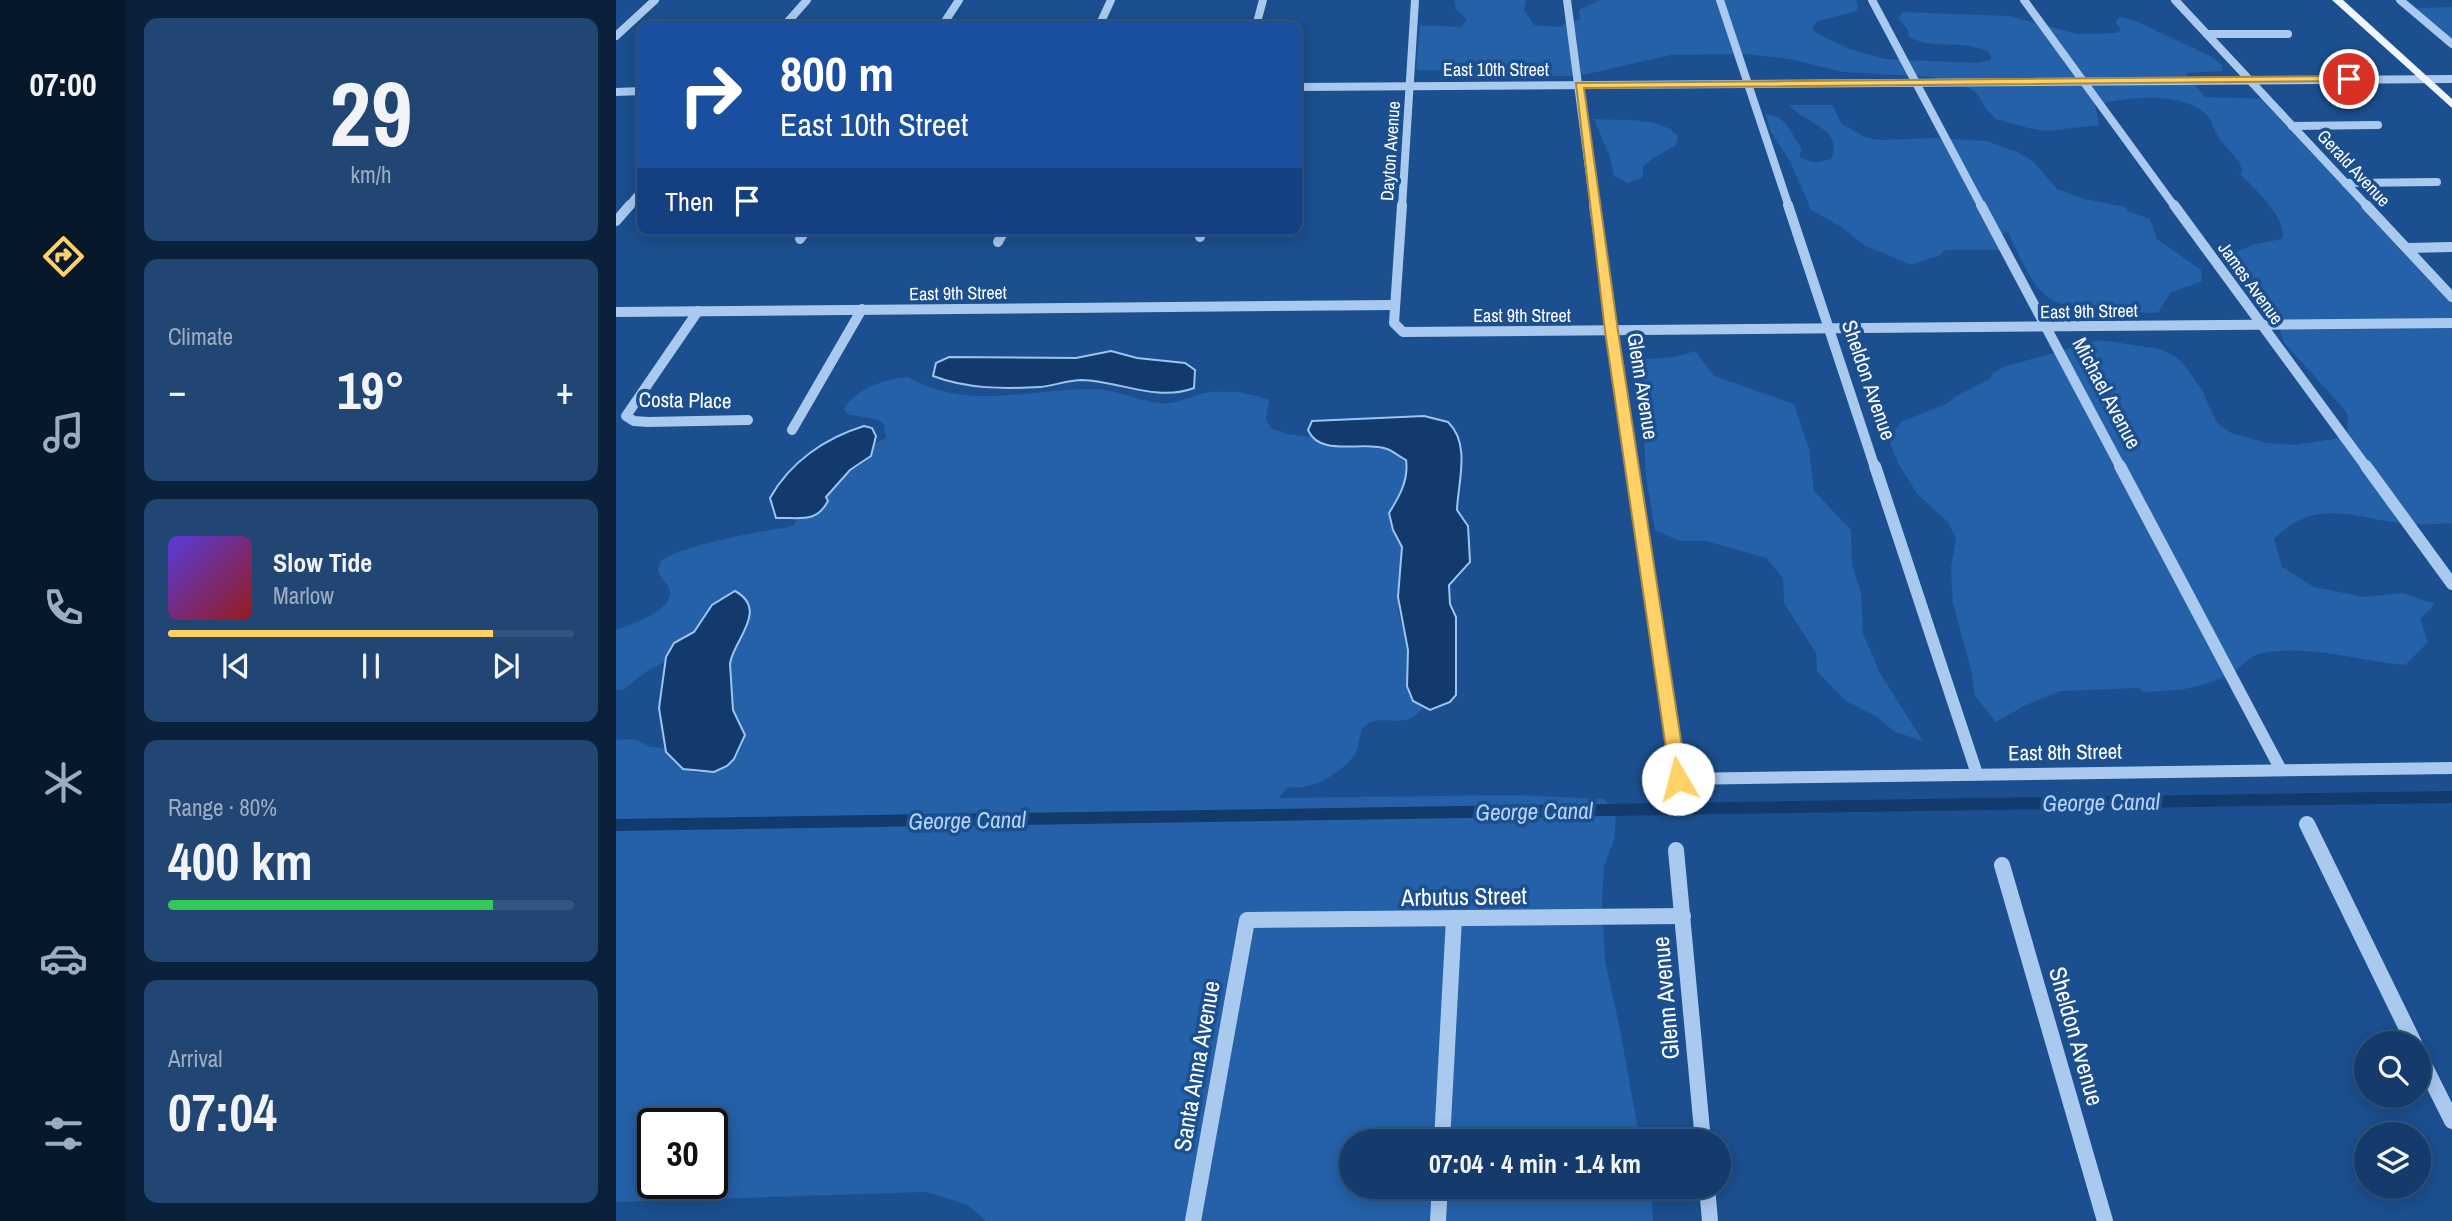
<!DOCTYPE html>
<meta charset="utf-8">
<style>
body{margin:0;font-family:"Archivo Narrow",sans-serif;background:#214673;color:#f1f3f6;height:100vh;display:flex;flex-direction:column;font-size:26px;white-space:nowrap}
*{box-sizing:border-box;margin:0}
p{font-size:23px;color:#9dadc1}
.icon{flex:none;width:38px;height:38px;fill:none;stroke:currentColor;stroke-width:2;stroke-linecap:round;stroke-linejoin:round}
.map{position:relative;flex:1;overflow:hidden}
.details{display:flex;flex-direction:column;gap:18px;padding:18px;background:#0b203b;width:490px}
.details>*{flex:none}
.hud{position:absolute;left:21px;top:21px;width:665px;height:214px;border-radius:14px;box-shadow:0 4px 18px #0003,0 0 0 2px #33557e;background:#1a4fa0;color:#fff;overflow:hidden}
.controls{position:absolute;left:1738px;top:1031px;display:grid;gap:14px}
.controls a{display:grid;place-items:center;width:77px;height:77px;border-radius:50%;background:#143b6b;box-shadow:0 4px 18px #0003,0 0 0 2px #33557e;font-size:35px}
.speed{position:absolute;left:21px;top:1108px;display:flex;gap:14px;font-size:35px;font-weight:700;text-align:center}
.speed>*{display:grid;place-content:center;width:91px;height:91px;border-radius:50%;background:#143b6b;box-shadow:0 4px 18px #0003,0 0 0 2px #33557e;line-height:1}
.speed .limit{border:4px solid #111;border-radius:10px;background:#fff;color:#111}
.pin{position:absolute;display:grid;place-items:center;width:60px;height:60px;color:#fff;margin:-30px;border:4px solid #fff;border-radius:50%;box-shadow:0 2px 7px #0007}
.me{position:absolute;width:77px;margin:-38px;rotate:352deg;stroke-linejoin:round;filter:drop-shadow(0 0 5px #0008)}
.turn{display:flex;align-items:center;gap:24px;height:147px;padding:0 28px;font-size:32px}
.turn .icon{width:91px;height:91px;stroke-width:2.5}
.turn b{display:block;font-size:49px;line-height:60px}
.then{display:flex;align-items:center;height:66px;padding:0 28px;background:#0003;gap:14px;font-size:26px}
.big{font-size:52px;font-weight:700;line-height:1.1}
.details .tile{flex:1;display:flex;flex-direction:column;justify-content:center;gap:10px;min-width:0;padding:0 24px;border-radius:14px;background:#214673}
.details .dial{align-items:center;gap:0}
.dial b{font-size:91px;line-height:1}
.song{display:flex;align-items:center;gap:21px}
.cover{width:84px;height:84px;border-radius:10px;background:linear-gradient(135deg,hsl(250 70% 55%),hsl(0 70% 35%))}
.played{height:7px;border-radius:4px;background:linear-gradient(90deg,#ffd166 80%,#33557e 80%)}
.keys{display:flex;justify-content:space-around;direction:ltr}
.heat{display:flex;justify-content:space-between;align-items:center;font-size:38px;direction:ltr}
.charge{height:10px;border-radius:5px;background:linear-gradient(90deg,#34c759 80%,#33557e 0)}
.trip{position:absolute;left:723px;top:1129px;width:392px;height:70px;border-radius:35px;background:#143b6b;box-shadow:0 4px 18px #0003,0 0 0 2px #33557e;font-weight:700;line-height:70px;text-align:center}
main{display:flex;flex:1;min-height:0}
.menu{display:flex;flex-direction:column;width:126px;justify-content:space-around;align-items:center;background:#08182b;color:#9dadc1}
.menu .icon{width:49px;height:49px}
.menu .selected{color:#ffd166}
.menu b{font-size:32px;color:#f1f3f6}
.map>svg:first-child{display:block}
</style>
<main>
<nav class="menu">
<b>07:00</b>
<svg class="icon selected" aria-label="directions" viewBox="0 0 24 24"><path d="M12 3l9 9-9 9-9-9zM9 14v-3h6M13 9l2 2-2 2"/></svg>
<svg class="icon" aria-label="music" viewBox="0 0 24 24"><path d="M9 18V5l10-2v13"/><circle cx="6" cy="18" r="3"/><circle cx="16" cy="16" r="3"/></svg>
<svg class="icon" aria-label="phone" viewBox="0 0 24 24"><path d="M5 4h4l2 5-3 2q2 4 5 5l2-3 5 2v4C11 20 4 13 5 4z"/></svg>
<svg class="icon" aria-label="climate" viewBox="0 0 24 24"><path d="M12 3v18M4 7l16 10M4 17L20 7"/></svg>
<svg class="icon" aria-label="car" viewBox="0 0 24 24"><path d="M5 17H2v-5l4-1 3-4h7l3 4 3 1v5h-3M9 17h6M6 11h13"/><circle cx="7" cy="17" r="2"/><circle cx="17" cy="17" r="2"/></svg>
<svg class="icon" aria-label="filters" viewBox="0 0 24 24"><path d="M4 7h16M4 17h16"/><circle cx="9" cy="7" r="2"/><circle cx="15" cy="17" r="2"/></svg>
</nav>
<section class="details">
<div class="tile dial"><b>29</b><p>km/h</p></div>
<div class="tile"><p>Climate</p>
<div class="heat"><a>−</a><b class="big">19°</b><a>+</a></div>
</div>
<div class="tile">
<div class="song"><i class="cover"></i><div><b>Slow Tide</b><p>Marlow</p></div></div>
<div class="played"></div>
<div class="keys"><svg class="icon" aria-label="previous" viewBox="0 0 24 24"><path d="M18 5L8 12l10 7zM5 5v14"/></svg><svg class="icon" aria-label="pause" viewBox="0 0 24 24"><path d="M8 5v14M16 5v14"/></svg><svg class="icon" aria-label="next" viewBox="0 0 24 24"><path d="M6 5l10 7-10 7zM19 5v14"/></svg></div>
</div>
<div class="tile"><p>Range · 80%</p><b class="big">400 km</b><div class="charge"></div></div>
<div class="tile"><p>Arrival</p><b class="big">07:04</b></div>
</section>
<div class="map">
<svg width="1836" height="1221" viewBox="0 0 1836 1221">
<rect width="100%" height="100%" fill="#1b4f8f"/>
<g fill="#2461a8" fill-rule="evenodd">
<path d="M841,0H910L908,10L918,25L943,27L964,19L963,10L984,0H1239L1242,5L1241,11L1202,21L1196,27L1200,33L1236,50L1269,59L1362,63L1375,60L1374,53C1349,38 1318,51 1293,37L1292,30L1282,18L1287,12L1393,16L1462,34L1501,33L1505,30L1499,22L1504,17L1520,21L1596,57L1606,65V71L1570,73L1589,97L1652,99L1836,295V523C1822,524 1806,525 1792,524C1740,520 1702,495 1658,539L1666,567L1698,587L1748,597L1786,593L1819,604L1804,619L1812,642L1789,665C1741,661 1691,643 1643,654C1632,657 1626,667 1617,672C1586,689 1562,691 1527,692L1523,688L1444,691L1408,706L1380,722L1359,696L1355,669L1337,604L1335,568L1340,538L1331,521L1302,495L1283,465L1273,440L1285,422L1330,404L1342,395L1374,379L1377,373L1387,367L1484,340L1544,349L1562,358L1571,369L1586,390L1601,423L1615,433L1651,443L1679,445L1724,438L1731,431L1732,416L1728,409L1669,344L1656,310L1622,272L1618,253L1639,244L1666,239C1671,217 1638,188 1623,173H1627C1623,157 1612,151 1603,138C1597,130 1597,121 1590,114C1563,91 1512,97 1479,105L1483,125L1431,131L1412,128L1380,119L1370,109L1360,92L1353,88L1317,77L1227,72L1173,59L1131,54L1054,55L963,76H937L916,71L800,70L804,25L844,27L851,20L840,9L838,1Z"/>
<polygon points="1836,7 1836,40 1799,8"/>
<path d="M1173,105H1216L1226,124L1251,138L1265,140L1321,138L1371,141L1401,152L1417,161L1441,189L1468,199L1510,207L1511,211L1534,219L1541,239L1585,270L1586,281L1554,293L1542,313C1524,314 1509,310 1492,307C1476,304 1459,308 1443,303C1417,295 1403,254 1392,232L1379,236L1386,250H1329L1324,255L1295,265L1248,245L1224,226L1195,210L1175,163L1154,130L1149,114C1172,116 1173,132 1186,149L1183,157L1199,163L1215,159C1229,129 1187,122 1173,105Z"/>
<path d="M978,119C1004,121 1044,116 1062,136L1060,145L1036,159L1027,167V177L1012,183L998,176L994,157Z"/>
<polygon points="1079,351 1098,376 1178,404 1193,449 1198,491 1235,530 1236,565 1245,593 1247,634 1265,675 1307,741 1279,732 1261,717 1230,701 1201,671 1200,653 1168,603 1167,578 1150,558 1090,541 1064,541 1039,530 1030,476 1026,400 1019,360 1059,357"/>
<path d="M292,377C351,412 417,388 480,389C506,390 528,405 554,403C564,402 574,397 584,394C607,389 631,392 653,400L650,419L655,428L670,434L696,437L718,446L771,449L790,460C793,480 783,497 773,513L777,530L786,547L782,610L792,650L791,686L797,701L807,707C794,730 770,715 753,723C741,729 745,743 740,752C733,766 708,783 692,786C685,788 677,787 670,788L663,798L899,795L988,799L1000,813L998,840L988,866L986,898L989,961L1004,1029L1024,1141H735V1186L1035,1187L1037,1221H370L352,1205L311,1192L0,1202V740L18,739L35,747L50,748C60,786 120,777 127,742C129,729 121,723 118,712C114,697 113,678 114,663C116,631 152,626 119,591L96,605L78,632L58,643L49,662L31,671L7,690H0V630C14,625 57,611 54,591C52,580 37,576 44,563C52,548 149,530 168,528L178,525L183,517H199C212,493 226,474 251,461L258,444L270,438L268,424L263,420L231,414L228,409C240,388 269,379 292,377ZM37,1124H96V1183H37Z"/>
</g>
<g fill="#123a6d" stroke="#9cc4f0" stroke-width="2">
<path d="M495,351L521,358L569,363L579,370L578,388C541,402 503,381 466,380C451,380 438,386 424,387C388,389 351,389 317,376L320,363L333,357L460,358Z"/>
<path d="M808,416L832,422C855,444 842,482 841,510L852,526L854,562L833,585L834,604L840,617V695L834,702L814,710L797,701L791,686L792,650L782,597L786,547L777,530L773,513C783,497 793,480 790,460C784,457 777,451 771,449C748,440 704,458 692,430L696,421Z"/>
<path d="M248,426L256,428L260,436L255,456L234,470L210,497L212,501C200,524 183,517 160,518L154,498C174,462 209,438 248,426Z"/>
<path d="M119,591C154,610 116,642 114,664L117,710L129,735L118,759L111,766L98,772L67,769L50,752L43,708L50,657L58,643L78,632L96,605Z"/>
</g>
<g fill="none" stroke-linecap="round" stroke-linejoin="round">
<polygon fill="#123a6d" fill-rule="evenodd" points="1836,791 1836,803 0,831 0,819"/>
<g stroke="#a9c9ee" stroke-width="8">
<polyline points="951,0 978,207"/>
<polyline points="1104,0 1173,207"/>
<polyline points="1256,0 1366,207"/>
<polyline points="1408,0 1559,207"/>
<polyline points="1559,0 1752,207"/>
<polyline points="1784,0 1836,44"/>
<polyline points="168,26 191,0"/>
<polyline points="326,26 343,0"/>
<polyline points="483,26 495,0"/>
<polyline points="640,26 647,0"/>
<polyline points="1591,34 1672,34"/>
<polyline points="0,36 39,0"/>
<polyline points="681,87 1836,79"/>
<polyline points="0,92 26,91"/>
<polyline points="1676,126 1762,125"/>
<polyline points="1730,183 1821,182"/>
<polyline points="12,207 26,190"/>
<polyline points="786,207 799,0"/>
</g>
<g stroke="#a9c9ee" stroke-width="10">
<polyline points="786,205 778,323 787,332 1836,323"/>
<polyline points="978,205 1015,468"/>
<polyline points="1172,205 1259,468"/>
<polyline points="1365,205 1505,468"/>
<polyline points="1558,205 1751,468"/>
<polyline points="1750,205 1836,297"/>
<polyline points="0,221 14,205"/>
<polyline points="584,237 586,229"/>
<polyline points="184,239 191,229"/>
<polyline points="382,242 389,229"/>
<polyline points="1791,248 1836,247"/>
<polyline points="82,311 10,416 18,421 32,422 132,420"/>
<polyline points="0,312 779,305"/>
<polyline points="176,430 246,309"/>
</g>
<g stroke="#a9c9ee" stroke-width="12">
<polyline points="1015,466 1062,779 1836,768"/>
<polyline points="1259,466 1361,774"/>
<polyline points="1504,466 1665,770"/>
<polyline points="1750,466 1836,584"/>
</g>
<g stroke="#a9c9ee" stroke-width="16">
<polyline points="1691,824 1798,1043"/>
<polyline points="1060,850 1087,1141"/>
<polyline points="1386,865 1489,1221"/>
<polyline points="1802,1053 1836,1121"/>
<polyline points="826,1141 838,918"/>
<polyline points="1091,1186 1094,1221"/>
<polyline points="577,1221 631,920 1067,916"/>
<polyline points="822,1221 824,1186"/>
</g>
<polygon fill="#f0f6ff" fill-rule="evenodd" points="1716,0 1727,0 1836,99 1836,108"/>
</g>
<polygon fill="#ffd166" stroke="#a68842" stroke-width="2" points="1733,76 1738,79 1736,81 968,88 1002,331 1071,779 1068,783 1055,783 989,331 960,83"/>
<g text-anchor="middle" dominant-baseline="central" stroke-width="7" stroke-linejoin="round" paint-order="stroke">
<g font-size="18" fill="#fff" stroke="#1b4f8f">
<text x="880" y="69">East 10th Street</text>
<text transform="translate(774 151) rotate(-86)">Dayton Avenue</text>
<text transform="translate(1738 168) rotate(47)">Gerald Avenue</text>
<text transform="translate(1635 283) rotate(54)">James Avenue</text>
<text transform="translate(342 293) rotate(-1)">East 9th Street</text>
<text transform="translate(1473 311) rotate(-1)">East 9th Street</text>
<text x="906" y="315">East 9th Street</text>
</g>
<g font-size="21" fill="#fff" stroke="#1b4f8f">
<text transform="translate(1253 380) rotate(71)">Sheldon Avenue</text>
<text transform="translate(1027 386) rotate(81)">Glenn Avenue</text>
<text transform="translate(1491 393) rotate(62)">Michael Avenue</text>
<text transform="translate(69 400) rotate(1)">Costa Place</text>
<text transform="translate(1449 752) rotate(-1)">East 8th Street</text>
</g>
<g font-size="23" font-style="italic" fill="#b5d3f5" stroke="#1b4f8f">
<text transform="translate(1485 802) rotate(-1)">George Canal</text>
<text transform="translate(918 811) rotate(-1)">George Canal</text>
<text transform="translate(351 820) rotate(-1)">George Canal</text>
</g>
<g font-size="24" fill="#fff" stroke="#1b4f8f">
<text transform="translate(848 896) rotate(-1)">Arbutus Street</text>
<text transform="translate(1049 998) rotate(-95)">Glenn Avenue</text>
<text transform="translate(1461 1036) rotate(74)">Sheldon Avenue</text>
<text transform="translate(580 1066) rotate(-80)">Santa Anna Avenue</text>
</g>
</g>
</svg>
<div class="controls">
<a><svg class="icon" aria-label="search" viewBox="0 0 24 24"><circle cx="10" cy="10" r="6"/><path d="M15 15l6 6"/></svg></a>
<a><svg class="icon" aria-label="layers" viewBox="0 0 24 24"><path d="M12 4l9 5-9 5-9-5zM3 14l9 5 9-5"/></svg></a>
</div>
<div class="speed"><div class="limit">30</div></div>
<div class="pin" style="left:1733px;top:79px;background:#d93025"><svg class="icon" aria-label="arrive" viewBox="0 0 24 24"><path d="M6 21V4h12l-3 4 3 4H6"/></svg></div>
<svg class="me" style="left:1062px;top:779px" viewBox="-20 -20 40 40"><circle r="19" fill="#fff"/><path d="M0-13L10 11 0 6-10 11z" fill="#ffd166"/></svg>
<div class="trip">07:04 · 4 min · 1.4 km</div>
<div class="hud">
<div class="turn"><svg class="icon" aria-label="right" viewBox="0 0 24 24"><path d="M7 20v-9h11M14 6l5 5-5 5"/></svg><div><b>800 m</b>East 10th Street</div></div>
<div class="then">Then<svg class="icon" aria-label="arrive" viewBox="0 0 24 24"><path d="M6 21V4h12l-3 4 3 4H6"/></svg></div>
</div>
</div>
</main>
